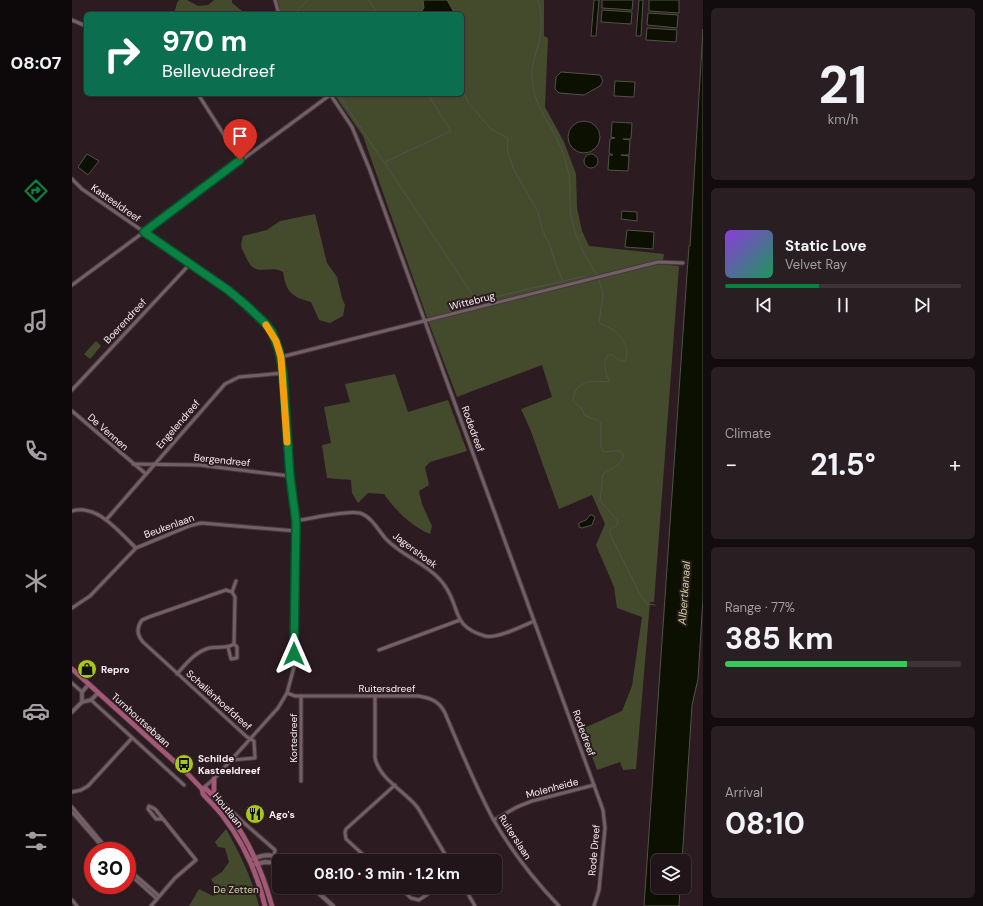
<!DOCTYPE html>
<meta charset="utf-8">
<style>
body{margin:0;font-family:"DM Sans",sans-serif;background:#291e22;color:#f1f3f6;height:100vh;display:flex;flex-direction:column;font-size:15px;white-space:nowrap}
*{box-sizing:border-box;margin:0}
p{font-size:13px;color:#a29fa2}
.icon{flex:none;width:22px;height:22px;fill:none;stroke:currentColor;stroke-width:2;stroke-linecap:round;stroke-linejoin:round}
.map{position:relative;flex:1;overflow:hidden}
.side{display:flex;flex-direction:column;gap:8px;padding:8px;background:#120c0e;width:280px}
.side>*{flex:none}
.top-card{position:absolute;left:12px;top:12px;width:380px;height:84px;border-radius:6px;box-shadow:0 1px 3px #0004,0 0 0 1px #3e3438;background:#0b6e4f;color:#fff;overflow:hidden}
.controls{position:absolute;left:579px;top:854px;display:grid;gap:8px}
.controls a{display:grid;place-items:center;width:40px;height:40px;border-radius:6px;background:#211519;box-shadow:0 1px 3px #0004,0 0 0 1px #3e3438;font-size:20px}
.speed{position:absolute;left:12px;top:842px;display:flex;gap:8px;font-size:20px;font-weight:700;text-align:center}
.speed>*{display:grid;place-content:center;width:52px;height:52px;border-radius:50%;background:#211519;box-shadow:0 1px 3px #0004,0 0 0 1px #3e3438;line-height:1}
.speed .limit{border:6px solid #d22;background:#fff;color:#111}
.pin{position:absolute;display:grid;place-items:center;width:34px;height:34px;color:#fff;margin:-41px -17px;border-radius:50% 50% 50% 0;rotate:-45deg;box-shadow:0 0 4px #0007}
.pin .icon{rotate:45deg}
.me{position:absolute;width:44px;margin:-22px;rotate:0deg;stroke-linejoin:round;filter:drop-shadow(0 0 3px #0008)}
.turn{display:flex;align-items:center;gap:14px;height:84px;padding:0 12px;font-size:18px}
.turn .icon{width:52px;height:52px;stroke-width:2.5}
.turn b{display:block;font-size:28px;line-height:34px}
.big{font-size:30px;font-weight:700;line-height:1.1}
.side .widget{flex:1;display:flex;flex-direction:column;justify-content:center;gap:6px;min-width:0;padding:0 14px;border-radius:6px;background:#291e22}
.side .dial{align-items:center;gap:0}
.dial b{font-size:52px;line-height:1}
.song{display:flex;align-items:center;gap:12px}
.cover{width:48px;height:48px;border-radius:6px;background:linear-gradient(135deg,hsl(270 70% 55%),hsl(150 70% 35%))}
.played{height:4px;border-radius:2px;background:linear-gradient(90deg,#0b8043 40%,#3e3438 40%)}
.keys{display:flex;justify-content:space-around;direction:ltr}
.heat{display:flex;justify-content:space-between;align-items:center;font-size:22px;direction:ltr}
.charge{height:6px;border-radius:3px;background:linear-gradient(90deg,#34c759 77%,#3e3438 0)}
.trip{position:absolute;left:200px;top:854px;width:230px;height:40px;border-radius:6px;background:#211519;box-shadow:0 1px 3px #0004,0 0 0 1px #3e3438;font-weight:700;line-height:40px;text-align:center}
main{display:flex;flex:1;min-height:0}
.dock{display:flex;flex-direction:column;width:72px;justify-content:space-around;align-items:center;background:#0d080a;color:#a29fa2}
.dock .icon{width:28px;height:28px}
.dock .selected{color:#0b8043}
.dock b{font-size:18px;color:#f1f3f6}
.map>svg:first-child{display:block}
</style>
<main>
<nav class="dock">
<b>08:07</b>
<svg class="icon selected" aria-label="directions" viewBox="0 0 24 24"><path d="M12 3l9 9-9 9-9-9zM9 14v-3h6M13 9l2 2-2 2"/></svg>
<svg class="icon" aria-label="music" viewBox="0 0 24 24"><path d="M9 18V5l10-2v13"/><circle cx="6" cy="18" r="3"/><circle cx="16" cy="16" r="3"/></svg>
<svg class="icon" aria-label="phone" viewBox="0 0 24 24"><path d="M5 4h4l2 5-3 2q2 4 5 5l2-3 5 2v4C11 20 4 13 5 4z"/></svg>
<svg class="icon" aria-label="climate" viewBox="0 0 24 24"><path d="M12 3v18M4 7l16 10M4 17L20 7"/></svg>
<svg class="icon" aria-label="car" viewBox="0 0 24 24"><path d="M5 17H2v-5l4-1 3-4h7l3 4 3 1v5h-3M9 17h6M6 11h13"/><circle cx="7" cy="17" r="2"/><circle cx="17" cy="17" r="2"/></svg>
<svg class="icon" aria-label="filters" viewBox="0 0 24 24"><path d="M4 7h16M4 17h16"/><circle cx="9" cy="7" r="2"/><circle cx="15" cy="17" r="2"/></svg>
</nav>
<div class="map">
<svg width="631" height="906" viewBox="0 0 631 906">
<rect width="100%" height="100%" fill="#2c1c21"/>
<g fill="#444b2d">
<polygon points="107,0 115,0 126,6 136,5 142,0 160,0 160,3 174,14 102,14 105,3"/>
<polygon points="203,0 351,0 352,8 348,14 208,14"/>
<polygon points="375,0 472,0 472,36 476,38 473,107 492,142 504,174 505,208 510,231 517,246 592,254 591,260 529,274 531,278 586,264 607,266 582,602 578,602 564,769 551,770 548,762 525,770 510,729 550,711 560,686 570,617 545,608 542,587 524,545 533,524 520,495 487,509 458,429 449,409 480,397 470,365 411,387 385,397 357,323 291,136 262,94 390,94 390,14 383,14"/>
<path d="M243,214L255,263L265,277L270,298L273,305L271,316L258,323L247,320L239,302C219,297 214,291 211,272C195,264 183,279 174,257C169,247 168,247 171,236L195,230L208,221Z"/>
<polygon points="24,341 29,346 18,359 12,354"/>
<path d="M323,374L336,412L376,400L395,451L358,462L353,467L357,485L347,491L350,504L360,526L358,534C339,526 324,511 312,494L296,493L286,503L280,493L279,480L255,478L250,445L259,443L252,407L278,402L273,384Z"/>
<path d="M154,829C168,854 180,878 187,906H117L127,889L141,896L147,892L139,879L150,872L157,862L153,848L146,847L143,842Z"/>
</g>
<g fill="#0b1000" stroke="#525248">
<polygon points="351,0 375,0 383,14 348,14 352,8"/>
<polygon points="522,0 527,0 524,36 519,36"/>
<polygon points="530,0 561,0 560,10 530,8"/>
<polygon points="567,0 571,0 569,36 564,36"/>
<polygon points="577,0 607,0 607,13 577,11"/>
<polygon points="530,10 560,12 559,24 529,22"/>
<polygon points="576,13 606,15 605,28 575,25"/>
<polygon points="575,28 605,30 604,42 574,40"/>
<polygon points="631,29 631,598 626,679 620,705 610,861 586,861 586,887 608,887 607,906 572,906 615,274 617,246 618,246"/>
<polygon points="489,72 528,75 531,81 528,86 512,95 487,93 483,89 484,77"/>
<polygon points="543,81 563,82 562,97 542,96"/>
<circle cx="512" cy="137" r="16"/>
<polygon points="540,122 560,123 559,139 551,139 558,140 557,155 549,155 557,156 556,171 536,170 537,155 541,155 537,153 538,139 543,138 539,137"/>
<circle cx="519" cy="161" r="7"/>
<polygon points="15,154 27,161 16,175 6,167"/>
<polygon points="550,211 565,212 565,221 549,219"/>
<polygon points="555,230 582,232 581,249 553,247"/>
<polygon points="518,515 520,515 523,517 520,525 510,528 507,527 507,523 514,520"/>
</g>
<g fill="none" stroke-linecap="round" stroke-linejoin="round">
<g stroke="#525248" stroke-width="1">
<polyline points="297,0 306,14"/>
<path d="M466,0C470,13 470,29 467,42C465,52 459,64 460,75C461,109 480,123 491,153C493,160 496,168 497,176C499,186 497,196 498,206C500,232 511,255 526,276"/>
<polyline points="222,14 236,0"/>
<polyline points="390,90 396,102 419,129 436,138 435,148 437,156"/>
<polyline points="266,94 405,301 513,276"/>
<polyline points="438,158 441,168 466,212 470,229 479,248 483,262 491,281"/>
<polyline points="313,162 379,131 357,96"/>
<path d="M527,279L531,295L527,322C532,327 539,327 544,332C552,339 558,352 553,361H549L540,355H536C530,363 533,371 537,380L535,382C519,380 502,381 501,401L509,408L512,414L516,417L526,420L529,423V447L531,451C537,453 544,449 550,452C555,464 539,468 531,474L528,501L546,521L545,525L538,530L539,536L567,592L575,604L583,605"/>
</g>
<defs>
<g id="minor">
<polyline points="203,0 207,14"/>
<polyline points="0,20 14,26"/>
<polyline points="126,94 168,160"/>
<polyline points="258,94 280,127 297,168 531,810 533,828 527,890 522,906"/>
<path d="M0,179L10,189L156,290C180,310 202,326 209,357L218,476L224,521L222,667L215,693L206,708L142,779L131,788"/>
<polyline points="0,285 258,95"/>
<polyline points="209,357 586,262 611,263"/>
<polyline points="0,390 118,264"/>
<polyline points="0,411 74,474"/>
<polyline points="61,464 127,465 218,476"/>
<path d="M0,511C25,503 48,533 64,548"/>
<polyline points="34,520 153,384 167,377 211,373"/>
<path d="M224,521C240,518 274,510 288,513C300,517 306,530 314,539C331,557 359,565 373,586C389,609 379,626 413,636C425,639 451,626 462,621"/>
<polyline points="160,592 164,581"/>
<polyline points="0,608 18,596 64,548 117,526 129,523 224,531"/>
<polyline points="156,647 159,659 165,658 165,647 162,644"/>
<polyline points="307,650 388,620"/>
<path d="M105,674C114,664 123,652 137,648C146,646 155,649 162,644L163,597L160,592L154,590L77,617L70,620C64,628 65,635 71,642L175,737L182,741L183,758L160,760"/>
<polyline points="0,683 10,692"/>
<path d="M215,693L223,696H346C359,698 367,701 373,713C388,749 403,785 421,819C439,850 462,880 487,906"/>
<polyline points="229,696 229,781"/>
<path d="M303,696V758C308,780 333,791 346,808L377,861"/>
<polyline points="19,700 112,785"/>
<polyline points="0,792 9,790 16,786 60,738"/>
<polyline points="153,804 171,822 203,850 202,856"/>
<polyline points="0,807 37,851"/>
<polyline points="0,812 34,851"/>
<polyline points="422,820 445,807 460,801 522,785"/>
<polyline points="298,861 274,839 273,832 274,829 323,785"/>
<polyline points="55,868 87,896"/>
<polyline points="55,872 85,899"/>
<polyline points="327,887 339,898 347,900 366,887"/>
<polyline points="392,887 403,906"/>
<polyline points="0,900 5,906"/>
<polyline points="79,906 103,878 124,860 83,809 77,806 76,809 84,819 90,819"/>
</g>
<g id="tertiary">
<polyline points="10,702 19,700 26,693"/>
<polyline points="0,712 10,702 10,692 17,684"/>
</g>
<g id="secondary">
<path d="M178,860C193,854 198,853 213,861"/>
<polyline points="180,865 193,862 207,863"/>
<polyline points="240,887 261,906"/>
</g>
<g id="primary">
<path d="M0,669L113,771L130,789L131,794C137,801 144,807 150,815C171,842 185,872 193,906"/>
<polyline points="142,779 142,797"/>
<path d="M130,789H134C168,820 188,863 200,906"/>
</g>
</defs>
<use href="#minor" stroke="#46393e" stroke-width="5"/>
<use href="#tertiary" stroke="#46393e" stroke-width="5.5"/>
<use href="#secondary" stroke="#46393e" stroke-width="6"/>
<use href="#primary" stroke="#46393e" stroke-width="6"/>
<use href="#minor" stroke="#735f65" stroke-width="3"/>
<use href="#tertiary" stroke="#735f65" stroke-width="3.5"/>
<use href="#secondary" stroke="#735f65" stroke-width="4"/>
<use href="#primary" stroke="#a55776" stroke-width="4.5"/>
</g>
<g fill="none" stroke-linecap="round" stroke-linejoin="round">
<defs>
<polyline id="route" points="168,160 72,232 156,290 174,305 193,323 200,332 207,350 211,373 218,476 224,521 222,654"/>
</defs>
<use href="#route" stroke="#07532c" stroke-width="10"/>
<use href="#route" stroke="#0b8043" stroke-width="7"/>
<polyline stroke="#f59e0b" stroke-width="7" points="194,325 204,341 209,357 215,442"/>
</g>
<defs>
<symbol id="shop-disc" viewBox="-11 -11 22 22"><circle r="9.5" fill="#a9c71b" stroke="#2c1c21"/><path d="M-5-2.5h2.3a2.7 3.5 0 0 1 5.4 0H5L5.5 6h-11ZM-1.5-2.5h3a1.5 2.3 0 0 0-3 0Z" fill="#111"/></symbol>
<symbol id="bus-disc" viewBox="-11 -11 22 22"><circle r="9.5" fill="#a9c71b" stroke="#2c1c21"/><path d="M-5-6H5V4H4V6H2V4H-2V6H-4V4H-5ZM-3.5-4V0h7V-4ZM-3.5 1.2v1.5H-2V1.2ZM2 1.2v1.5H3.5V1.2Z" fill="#111"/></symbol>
<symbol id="restaurant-disc" viewBox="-11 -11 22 22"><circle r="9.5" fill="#a9c71b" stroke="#2c1c21"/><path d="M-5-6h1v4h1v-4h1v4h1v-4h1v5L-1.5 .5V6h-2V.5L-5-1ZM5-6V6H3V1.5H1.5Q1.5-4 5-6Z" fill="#111"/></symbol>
</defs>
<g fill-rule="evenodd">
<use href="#shop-disc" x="4" y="658" width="22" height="22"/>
<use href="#bus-disc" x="101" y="753" width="22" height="22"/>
<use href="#restaurant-disc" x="172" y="803" width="22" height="22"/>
</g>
<g text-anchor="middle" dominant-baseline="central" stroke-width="4" stroke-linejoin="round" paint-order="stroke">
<g font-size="10" fill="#f9edf1" stroke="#2c1c21">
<text transform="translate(44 203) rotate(35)">Kasteeldreef</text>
<text transform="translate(400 301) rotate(-14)">Wittebrug</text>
<text transform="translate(53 321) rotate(-47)">Boerendreef</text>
<text transform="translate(106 424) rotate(-49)">Engelendreef</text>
<text transform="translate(401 429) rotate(70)">Rodedreef</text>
<text transform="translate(36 432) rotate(41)">De Vennen</text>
<text transform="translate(150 460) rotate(6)">Bergendreef</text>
<text transform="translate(97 526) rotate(-20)">Beukenlaan</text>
<text transform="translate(343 550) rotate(37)">Jagershoek</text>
<text x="315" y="688">Ruitersdreef</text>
<text transform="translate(147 700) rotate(42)">Schaliënhoefdreef</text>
<text transform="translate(69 720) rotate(42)">Turnhoutsebaan</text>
<text transform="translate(512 733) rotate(70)">Rodedreef</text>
<text transform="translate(221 738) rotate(-90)">Kortedreef</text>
<text transform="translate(480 788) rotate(-15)">Molenheide</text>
<text transform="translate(156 810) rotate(51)">Houtlaan</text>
<text transform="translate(443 837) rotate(57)">Ruiterslaan</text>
<text transform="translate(522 850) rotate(-85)">Rode Dreef</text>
</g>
<g font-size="10" font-weight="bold" fill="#f9edf1" stroke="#2c1c21" text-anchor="start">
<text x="29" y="669">Repro</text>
<text x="126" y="758">Schilde<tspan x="126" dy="12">Kasteeldreef</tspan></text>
<text x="197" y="814">Ago's</text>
</g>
<g font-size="10" fill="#cadb9e" stroke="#2c1c21">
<text x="164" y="889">De Zetten</text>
</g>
<g font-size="11" font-style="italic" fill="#c3d397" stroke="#2c1c21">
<text transform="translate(612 593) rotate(-86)">Albertkanaal</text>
</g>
</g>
</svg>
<div class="controls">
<a><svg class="icon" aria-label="layers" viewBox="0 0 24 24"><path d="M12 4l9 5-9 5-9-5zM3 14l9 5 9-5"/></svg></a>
</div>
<div class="speed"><div class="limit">30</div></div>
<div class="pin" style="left:168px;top:160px;background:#d93025"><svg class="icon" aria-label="arrive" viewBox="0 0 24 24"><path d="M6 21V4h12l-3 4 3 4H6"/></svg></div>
<svg class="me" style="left:222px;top:654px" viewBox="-20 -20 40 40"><path d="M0-17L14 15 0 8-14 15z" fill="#0b8043" stroke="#fff" stroke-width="4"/></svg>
<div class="trip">08:10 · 3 min · 1.2 km</div>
<div class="top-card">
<div class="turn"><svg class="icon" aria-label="right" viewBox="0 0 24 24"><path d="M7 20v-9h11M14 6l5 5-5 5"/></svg><div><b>970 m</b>Bellevuedreef</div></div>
</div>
</div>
<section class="side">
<div class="widget dial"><b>21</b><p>km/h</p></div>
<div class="widget">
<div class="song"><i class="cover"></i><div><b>Static Love</b><p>Velvet Ray</p></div></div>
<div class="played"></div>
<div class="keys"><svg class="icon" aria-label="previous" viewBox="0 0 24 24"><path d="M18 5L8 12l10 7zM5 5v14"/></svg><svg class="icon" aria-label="pause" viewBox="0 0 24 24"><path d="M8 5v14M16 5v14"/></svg><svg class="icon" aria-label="next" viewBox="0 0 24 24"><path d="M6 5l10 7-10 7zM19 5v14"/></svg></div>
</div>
<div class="widget"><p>Climate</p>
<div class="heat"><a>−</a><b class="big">21.5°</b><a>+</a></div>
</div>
<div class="widget"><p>Range · 77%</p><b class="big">385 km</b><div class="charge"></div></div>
<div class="widget"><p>Arrival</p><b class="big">08:10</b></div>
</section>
</main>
